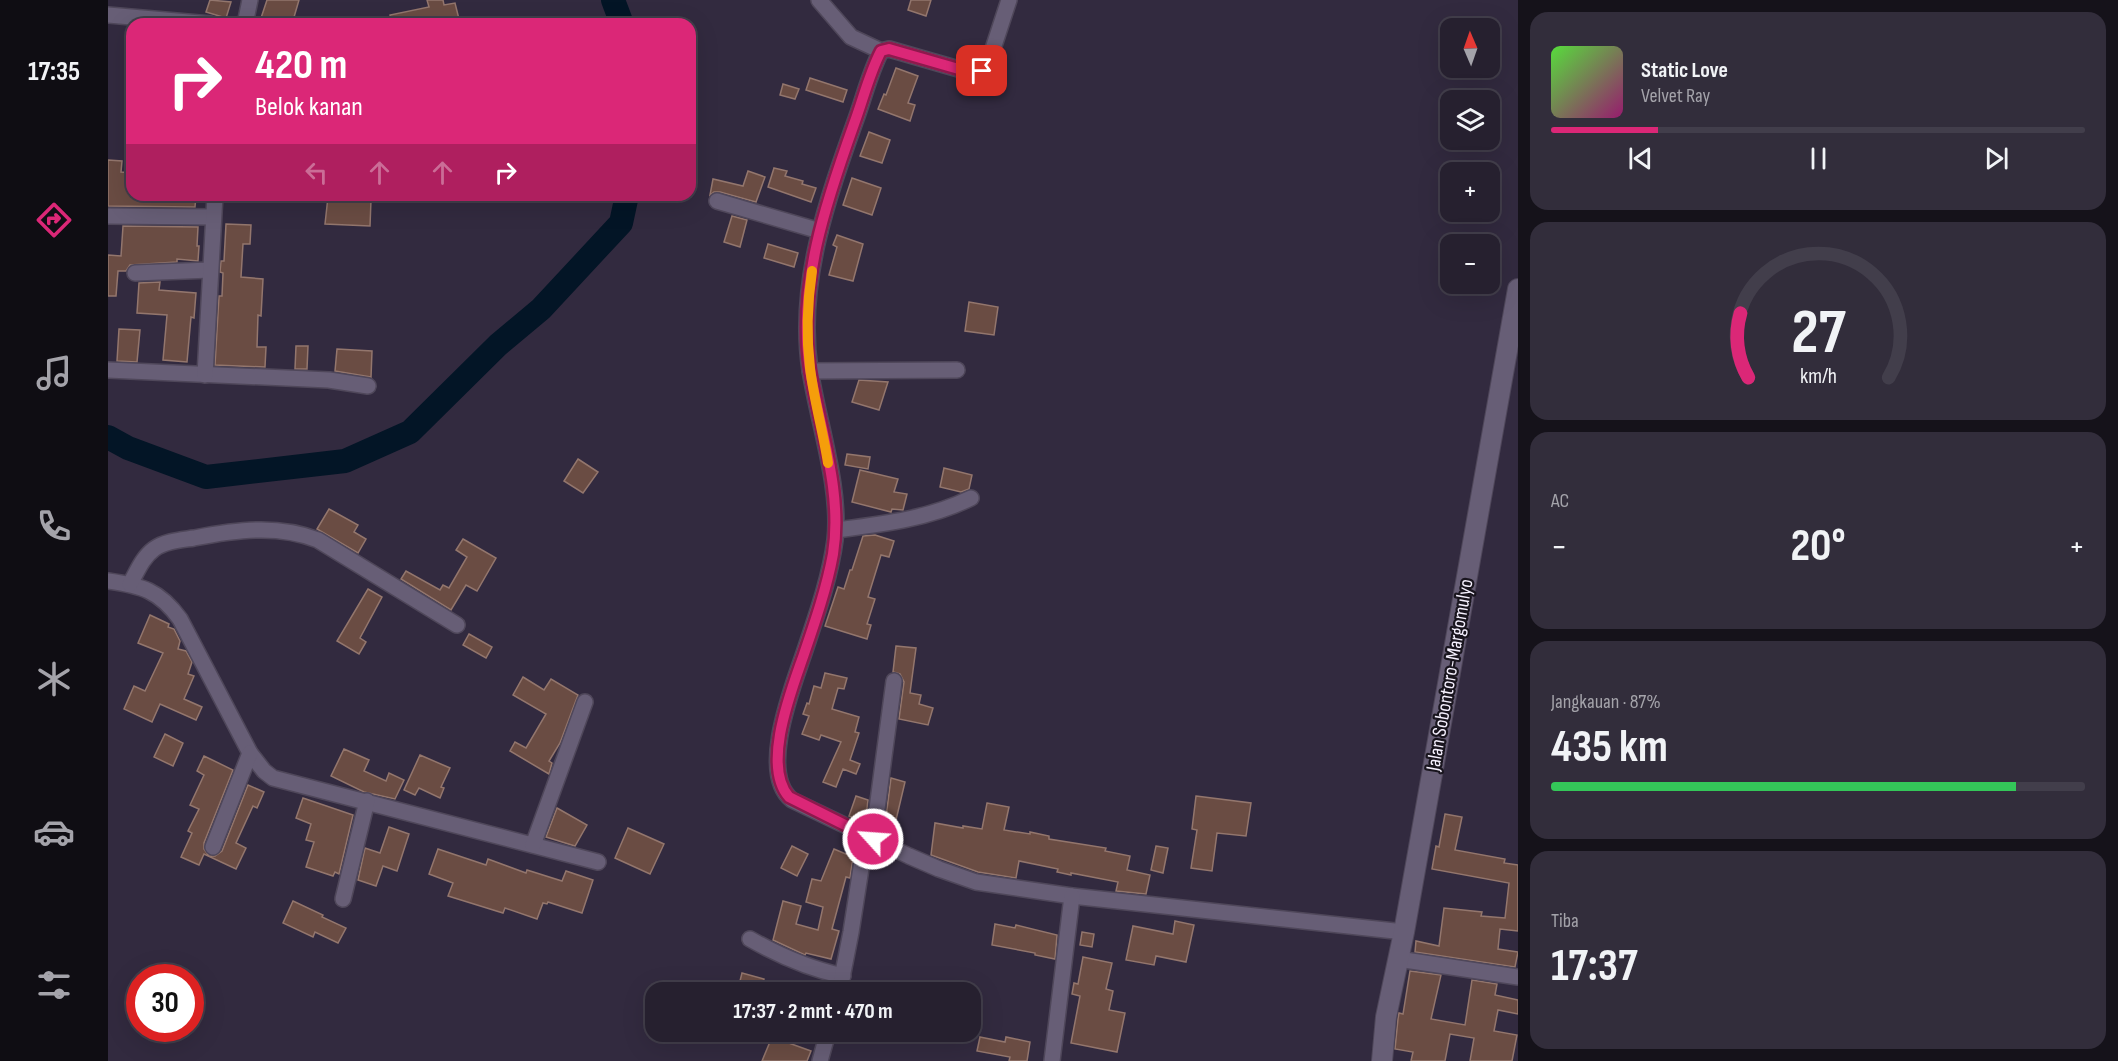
<!DOCTYPE html>
<html lang="id">
<meta charset="utf-8">
<style>
body{margin:0;font-family:"Sofia Sans Condensed",sans-serif;background:#322d3b;color:#f1f3f6;height:100vh;display:flex;flex-direction:column;font-size:22px;white-space:nowrap}
*{box-sizing:border-box;margin:0}
p{font-size:20px;color:#a4a3aa}
.icon{flex:none;width:33px;height:33px;fill:none;stroke:currentColor;stroke-width:2;stroke-linecap:round;stroke-linejoin:round}
.map{position:relative;flex:1;overflow:hidden}
.panel{display:flex;flex-direction:column;gap:12px;padding:12px;background:#15121a;width:600px}
.panel>*{flex:none}
.banner{position:absolute;left:18px;top:18px;width:570px;height:183px;border-radius:18px;box-shadow:0 6px 24px #0002,0 0 0 2px #423e4b;background:#db2777;color:#fff;overflow:hidden}
.needle{width:39px;rotate:358deg}
.buttons{position:absolute;left:1332px;top:18px;display:grid;gap:12px}
.buttons a{display:grid;place-items:center;width:60px;height:60px;border-radius:12px;background:#26202f;box-shadow:0 6px 24px #0002,0 0 0 2px #423e4b;font-size:30px}
.speed{position:absolute;left:18px;top:964px;display:flex;gap:12px;font-size:30px;font-weight:700;text-align:center}
.speed>*{display:grid;place-content:center;width:78px;height:78px;border-radius:50%;background:#26202f;box-shadow:0 6px 24px #0002,0 0 0 2px #423e4b;line-height:1}
.speed .limit{border:9px solid #d22;background:#fff;color:#111}
.pin{position:absolute;display:grid;place-items:center;width:51px;height:51px;color:#fff;margin:-26px;border-radius:12px;box-shadow:0 3px 9px #0006}
.me{position:absolute;width:66px;margin:-33px;rotate:296deg;stroke-linejoin:round;filter:drop-shadow(0 0 4px #0008)}
.turn{display:flex;align-items:center;gap:21px;height:126px;padding:0 30px;font-size:27px}
.turn .icon{width:78px;height:78px;stroke-width:2.5}
.turn b{display:block;font-size:42px;line-height:51px}
.lanes{display:flex;align-items:center;height:57px;padding:0 30px;background:#0003;justify-content:center;gap:30px;direction:ltr}
.lanes .off{opacity:.35}
.big{font-size:45px;font-weight:700;line-height:1.1}
.panel .widget{flex:1;display:flex;flex-direction:column;justify-content:center;gap:9px;min-width:0;padding:0 21px;border-radius:18px;background:#322d3b}
.panel .dial{align-items:center;gap:0}
.dial svg{height:156px;overflow:visible;fill:none;stroke:#423e4b;stroke-width:7;stroke-linecap:round;text-anchor:middle}
.dial text{fill:#f1f3f6;stroke:none}
.song{display:flex;align-items:center;gap:18px}
.cover{width:72px;height:72px;border-radius:9px;background:linear-gradient(135deg,hsl(110 70% 55%),hsl(320 70% 35%))}
.played{height:6px;border-radius:3px;background:linear-gradient(90deg,#db2777 20%,#423e4b 20%)}
.keys{display:flex;justify-content:space-around;direction:ltr}
.heat{display:flex;justify-content:space-between;align-items:center;font-size:33px;direction:ltr}
.charge{height:9px;border-radius:4px;background:linear-gradient(90deg,#34c759 87%,#423e4b 0)}
.trip{position:absolute;left:537px;top:982px;width:336px;height:60px;border-radius:18px;background:#26202f;box-shadow:0 6px 24px #0002,0 0 0 2px #423e4b;font-weight:700;line-height:60px;text-align:center}
main{display:flex;flex:1;min-height:0}
.tab-bar{display:flex;flex-direction:column;width:108px;justify-content:space-around;align-items:center;background:#0f0d13;color:#a4a3aa}
.tab-bar .icon{width:42px;height:42px}
.tab-bar .selected{color:#db2777}
.tab-bar b{font-size:27px;color:#f1f3f6}
.map>svg:first-child{display:block}
</style>
<main>
<nav class="tab-bar">
<b>17:35</b>
<svg class="icon selected" aria-label="directions" viewBox="0 0 24 24"><path d="M12 3l9 9-9 9-9-9zM9 14v-3h6M13 9l2 2-2 2"/></svg>
<svg class="icon" aria-label="music" viewBox="0 0 24 24"><path d="M9 18V5l10-2v13"/><circle cx="6" cy="18" r="3"/><circle cx="16" cy="16" r="3"/></svg>
<svg class="icon" aria-label="phone" viewBox="0 0 24 24"><path d="M5 4h4l2 5-3 2q2 4 5 5l2-3 5 2v4C11 20 4 13 5 4z"/></svg>
<svg class="icon" aria-label="climate" viewBox="0 0 24 24"><path d="M12 3v18M4 7l16 10M4 17L20 7"/></svg>
<svg class="icon" aria-label="car" viewBox="0 0 24 24"><path d="M5 17H2v-5l4-1 3-4h7l3 4 3 1v5h-3M9 17h6M6 11h13"/><circle cx="7" cy="17" r="2"/><circle cx="17" cy="17" r="2"/></svg>
<svg class="icon" aria-label="filters" viewBox="0 0 24 24"><path d="M4 7h16M4 17h16"/><circle cx="9" cy="7" r="2"/><circle cx="15" cy="17" r="2"/></svg>
</nav>
<div class="map">
<svg width="1410" height="1061" viewBox="0 0 1410 1061">
<rect width="100%" height="100%" fill="#322a3f"/>
<g fill="none" stroke-linecap="round" stroke-linejoin="round">
<g stroke="#031526" stroke-width="24">
<polyline points="505,0 514,24"/>
<polyline points="0,437 20,448 98,477 237,461 302,432 390,345 433,309 513,223 519,195"/>
</g>
</g>
<g fill="#6a4c43" stroke="#93766d" stroke-width="1.5">
<polygon points="102,0 123,2 118,18 98,12"/>
<polygon points="159,0 191,0 184,24 151,24"/>
<polygon points="319,0 335,0 336,5 347,3 351,19 328,24 284,24 282,15 321,7"/>
<polygon points="803,0 823,0 818,16 800,10"/>
<polygon points="788,68 810,76 800,103 807,105 802,121 770,109 776,94 778,95"/>
<polygon points="702,78 739,90 735,102 698,90"/>
<polygon points="675,84 691,89 687,99 672,95"/>
<polygon points="761,132 782,140 774,163 752,156"/>
<polygon points="0,160 14,161 13,172 24,173 24,195 88,195 87,207 0,206"/>
<polygon points="666,168 679,171 677,176 695,181 694,184 708,188 703,202 660,187"/>
<polygon points="640,171 657,177 648,202 612,192 606,192 602,195 605,179 635,186"/>
<polygon points="744,178 773,188 764,215 735,205"/>
<polygon points="220,197 263,200 262,226 217,224"/>
<polygon points="624,216 639,220 632,247 616,242"/>
<polygon points="118,224 143,225 142,244 135,244 133,277 155,279 153,316 150,315 149,347 158,347 157,367 107,365 111,296 114,296 115,273 112,272 113,261 116,261"/>
<polygon points="15,226 90,227 89,246 91,246 90,261 69,259 69,262 22,265 18,271 10,271 8,296 0,296 0,255 13,256"/>
<polygon points="729,235 755,244 745,281 721,275 729,247 725,245"/>
<polygon points="660,244 690,253 686,267 656,258"/>
<polygon points="52,282 51,290 88,293 86,318 83,317 79,362 55,360 59,315 29,313 31,283"/>
<polygon points="861,302 890,307 886,335 857,331"/>
<polygon points="11,329 32,330 29,362 9,361"/>
<polygon points="188,346 200,346 199,369 187,369"/>
<polygon points="229,349 264,351 263,377 227,371"/>
<polygon points="751,380 780,382 771,410 744,402"/>
<polygon points="739,454 762,457 760,469 737,465"/>
<polygon points="470,459 490,472 475,493 456,481"/>
<polygon points="836,468 864,475 861,489 853,492 832,487"/>
<polygon points="752,470 790,479 786,492 799,494 795,510 784,509 783,512 744,502"/>
<polygon points="221,509 250,525 246,532 258,539 250,553 209,529"/>
<polygon points="767,535 786,541 781,557 773,555 760,597 767,599 759,624 763,625 759,639 717,626 730,587 736,589 742,570 744,570 755,536"/>
<polygon points="355,539 388,558 369,591 358,585 343,610 293,579 298,571 332,590 335,585 341,588 359,557 348,550"/>
<polygon points="260,589 274,597 252,638 258,642 251,654 229,641"/>
<polygon points="42,615 61,624 60,627 66,629 72,641 70,649 78,651 84,662 80,674 86,676 76,699 94,707 88,720 52,704 44,722 16,709 26,686 37,691 55,653 30,643"/>
<polygon points="361,634 384,647 378,658 355,645"/>
<polygon points="788,646 808,648 802,693 813,695 811,704 825,708 820,725 791,719 796,682 792,674 785,672"/>
<polygon points="717,673 739,678 736,689 730,688 724,709 751,717 747,732 751,733 742,760 752,764 748,774 735,769 728,787 715,782 733,742 713,735 711,740 694,734 701,716 695,714 699,703 701,704 706,686 713,688"/>
<polygon points="415,677 436,690 443,679 470,695 452,743 441,761 444,763 441,774 402,751 407,742 418,748 438,714 405,695"/>
<polygon points="57,734 75,743 65,766 46,757"/>
<polygon points="236,749 261,760 256,771 278,781 281,773 296,780 287,799 256,792 223,776"/>
<polygon points="312,755 342,768 333,787 336,788 332,798 311,788 307,795 296,790"/>
<polygon points="96,756 125,770 96,843 96,849 101,856 107,856 114,851 140,785 156,792 149,808 145,806 128,843 138,848 128,869 96,854 91,865 73,857 84,833 80,831 91,809 82,805 96,775 89,771"/>
<polygon points="783,778 797,782 788,820 778,817"/>
<polygon points="748,796 760,800 757,824 741,816"/>
<polygon points="1088,796 1143,803 1138,836 1109,833 1104,871 1083,868 1089,830 1084,829"/>
<polygon points="195,798 245,815 231,874 227,872 225,876 198,867 206,842 198,840 203,824 188,818"/>
<polygon points="879,803 901,807 896,830 922,834 922,832 941,836 941,839 998,848 997,851 1022,856 1019,870 1042,875 1038,894 1008,891 1010,882 963,873 963,875 949,872 950,869 911,861 908,878 870,872 823,855 827,823 855,828 855,826 874,829"/>
<polygon points="449,808 479,825 467,846 438,837"/>
<polygon points="1337,814 1354,817 1347,850 1397,859 1396,863 1410,865 1410,931 1392,929 1390,949 1410,952 1407,967 1307,952 1308,941 1331,946 1336,908 1374,912 1373,916 1397,918 1401,883 1324,869 1328,846 1331,847"/>
<polygon points="281,827 301,834 289,871 275,866 268,886 250,880 257,848 272,853"/>
<polygon points="520,828 556,844 542,874 507,858"/>
<polygon points="684,846 700,854 689,876 673,868"/>
<polygon points="1048,846 1060,848 1055,873 1043,870"/>
<polygon points="330,849 378,865 380,859 418,873 419,870 454,881 458,871 485,880 474,913 440,902 439,904 435,903 429,919 397,908 395,913 340,896 345,883 321,874"/>
<polygon points="726,849 745,857 742,878 738,877 724,929 731,931 723,959 698,953 697,955 665,940 675,901 693,906 688,924 710,930 715,907 698,902 704,879 713,881"/>
<polygon points="185,901 215,915 214,917 238,928 230,943 207,932 205,937 175,923"/>
<polygon points="1067,921 1086,925 1078,962 1048,956 1046,965 1018,960 1025,926 1065,934"/>
<polygon points="887,924 907,928 908,925 949,935 947,959 927,955 927,953 884,945"/>
<polygon points="974,932 986,934 984,947 972,945"/>
<polygon points="975,957 1004,963 998,989 1005,991 1001,1010 1017,1013 1009,1052 963,1043 972,996 964,994 966,983 970,984"/>
<polygon points="1302,971 1333,975 1323,1019 1357,1025 1364,980 1389,984 1387,995 1410,1000 1410,1014 1390,1010 1386,1031 1409,1035 1404,1061 1362,1061 1366,1038 1342,1034 1337,1061 1303,1061 1305,1052 1287,1049 1290,1019 1291,1013 1295,1014"/>
<polygon points="634,973 656,979 653,993 629,993"/>
<polygon points="664,1037 703,1051 699,1061 654,1061"/>
<polygon points="872,1037 897,1042 898,1037 922,1042 919,1061 901,1061 902,1057 869,1051"/>
</g>
<g fill="none" stroke-linecap="round" stroke-linejoin="round">
<defs>
<g id="minor">
<polyline points="711,0 743,37 773,51"/>
<path d="M901,0L880,64L874,71L861,72L781,49L773,51C762,72 756,97 748,119C719,200 689,284 702,370C710,422 733,488 727,540C722,578 708,617 696,653C685,686 650,773 684,800L801,856L831,869L868,882L964,896L1296,932"/>
<polyline points="0,15 103,24"/>
<polyline points="137,24 142,0"/>
<polyline points="609,201 712,231"/>
<polyline points="0,216 105,217"/>
<polyline points="27,273 102,270"/>
<polyline points="0,370 221,380 260,386"/>
<polyline points="702,371 849,370"/>
<polyline points="97,375 107,195"/>
<path d="M728,530C775,524 820,519 863,498"/>
<path d="M0,581C34,586 51,590 72,619L142,753L156,771L165,778L490,862"/>
<path d="M22,584C29,572 34,558 46,549C57,541 73,540 86,538C127,530 170,524 210,540L349,625"/>
<polyline points="765,839 786,681"/>
<polyline points="425,845 477,702"/>
<polyline points="105,847 142,753"/>
<polyline points="235,899 259,801"/>
<path d="M642,939C672,956 702,969 735,976"/>
<polyline points="1290,959 1410,977"/>
<polyline points="731,993 743,932 758,836"/>
<polyline points="712,1061 720,1032"/>
<polyline points="944,1061 964,896"/>
</g>
<polyline id="tertiary" points="1274,1061 1278,1017 1296,932 1410,289"/>
</defs>
<use href="#minor" stroke="#4f475a" stroke-width="18"/>
<use href="#tertiary" stroke="#4f475a" stroke-width="22"/>
<use href="#minor" stroke="#675e76" stroke-width="15"/>
<use href="#tertiary" stroke="#675e76" stroke-width="20"/>
</g>
<g fill="none" stroke-linecap="round" stroke-linejoin="round">
<defs>
<path id="route" d="M765,839L681,797C653,765 684,689 696,654C707,622 719,587 725,554C735,493 712,430 702,370C689,286 718,202 746,124C755,100 761,74 773,51L781,49L861,72L874,71"/>
</defs>
<use href="#route" stroke="#8e194d" stroke-width="15"/>
<use href="#route" stroke="#db2777" stroke-width="10"/>
<path stroke="#f59e0b" stroke-width="10" d="M704,271C699,304 698,335 702,368C706,400 715,431 720,463"/>
</g>
<g text-anchor="middle" dominant-baseline="central" stroke-width="4.5" stroke-linejoin="round" paint-order="stroke">
<g font-size="20" fill="#f5f0fe" stroke="#19151e">
<text transform="translate(1342 675) rotate(-80)">Jalan Sobontoro-Margomulyo</text>
</g>
</g>
</svg>
<div class="buttons">
<a><svg class="needle" viewBox="-14 -14 28 28"><path d="M0-13l5 13h-10z" fill="#e53935"/><path d="M0 13l5-13h-10z" fill="#a4a3aa"/></svg></a>
<a><svg class="icon" aria-label="layers" viewBox="0 0 24 24"><path d="M12 4l9 5-9 5-9-5zM3 14l9 5 9-5"/></svg></a>
<a>+</a>
<a>−</a>
</div>
<div class="speed"><div class="limit">30</div></div>
<div class="pin" style="left:874px;top:71px;background:#d93025"><svg class="icon" aria-label="arrive" viewBox="0 0 24 24"><path d="M6 21V4h12l-3 4 3 4H6"/></svg></div>
<svg class="me" style="left:765px;top:839px" viewBox="-20 -20 40 40"><circle r="17" fill="#db2777" stroke="#fff" stroke-width="3"/><path d="M0-11L8 9 0 5-8 9z" fill="#fff"/></svg>
<div class="trip">17:37 · 2 mnt · 470 m</div>
<div class="banner">
<div class="turn"><svg class="icon" aria-label="right" viewBox="0 0 24 24"><path d="M7 20v-9h11M14 6l5 5-5 5"/></svg><div><b>420 m</b>Belok kanan</div></div>
<div class="lanes"><svg class="icon off" aria-label="left" viewBox="0 0 24 24"><path d="M17 20v-9H6M10 6l-5 5 5 5"/></svg><svg class="icon off" aria-label="ahead" viewBox="0 0 24 24"><path d="M12 20V5M6 11l6-6 6 6"/></svg><svg class="icon off" aria-label="ahead" viewBox="0 0 24 24"><path d="M12 20V5M6 11l6-6 6 6"/></svg><svg class="icon" aria-label="right" viewBox="0 0 24 24"><path d="M7 20v-9h11M14 6l5 5-5 5"/></svg></div>
</div>
</div>
<section class="panel">
<div class="widget">
<div class="song"><i class="cover"></i><div><b>Static Love</b><p>Velvet Ray</p></div></div>
<div class="played"></div>
<div class="keys"><svg class="icon" aria-label="previous" viewBox="0 0 24 24"><path d="M18 5L8 12l10 7zM5 5v14"/></svg><svg class="icon" aria-label="pause" viewBox="0 0 24 24"><path d="M8 5v14M16 5v14"/></svg><svg class="icon" aria-label="next" viewBox="0 0 24 24"><path d="M6 5l10 7-10 7zM19 5v14"/></svg></div>
</div>
<div class="widget dial"><svg viewBox="0 0 100 80">
<path d="M14 69A42 42 0 1 1 86 69"/>
<path d="M14 69A42 42 0 0 1 10 36" stroke="#db2777"/>
<text x="50" y="56" font-size="32" font-weight="700">27</text>
<text x="50" y="72" font-size="11">km/h</text>
</svg></div>
<div class="widget"><p>AC</p>
<div class="heat"><a>−</a><b class="big">20°</b><a>+</a></div>
</div>
<div class="widget"><p>Jangkauan · 87%</p><b class="big">435 km</b><div class="charge"></div></div>
<div class="widget"><p>Tiba</p><b class="big">17:37</b></div>
</section>
</main>
